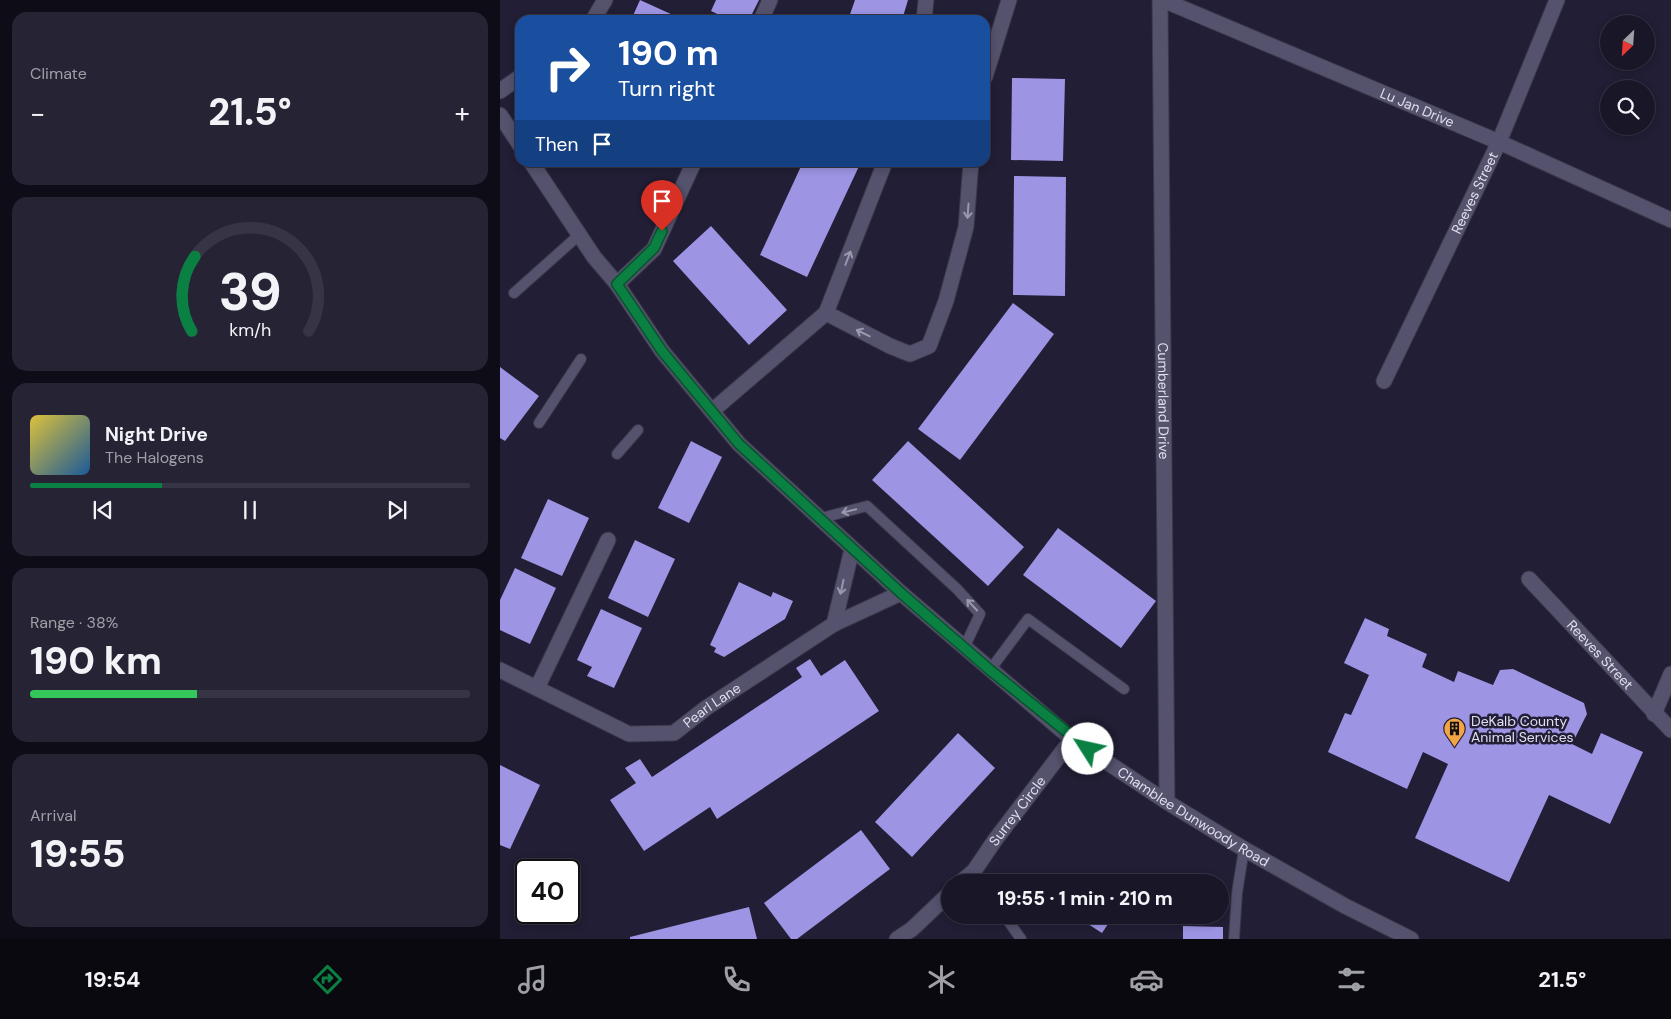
<!DOCTYPE html>
<meta charset="utf-8">
<style>
body{margin:0;font-family:"DM Sans",sans-serif;background:#262334;color:#f1f3f6;height:100vh;display:flex;flex-direction:column;font-size:19px;white-space:nowrap}
*{box-sizing:border-box;margin:0}
p{font-size:16px;color:#9f9fa8}
.icon{flex:none;width:28px;height:28px;fill:none;stroke:currentColor;stroke-width:2;stroke-linecap:round;stroke-linejoin:round}
.map{position:relative;flex:1;overflow:hidden}
.sheet{display:flex;flex-direction:column;gap:12px;padding:12px;background:#0e0c16;width:500px}
.sheet>*{flex:none}
.hud{position:absolute;left:15px;top:15px;width:475px;height:152px;border-radius:15px;box-shadow:0 2px 8px #0003,0 0 0 1px #373545;background:#1a4fa0;color:#fff;overflow:hidden}
.needle{width:32px;rotate:205deg}
.controls{position:absolute;left:1100px;top:15px;display:grid;gap:10px}
.controls a{display:grid;place-items:center;width:55px;height:55px;border-radius:50%;background:#191628;box-shadow:0 2px 8px #0003,0 0 0 1px #373545;font-size:25px}
.speed{position:absolute;left:15px;top:859px;display:flex;gap:10px;font-size:25px;font-weight:700;text-align:center}
.speed>*{display:grid;place-content:center;width:65px;height:65px;border-radius:50%;background:#191628;box-shadow:0 2px 8px #0003,0 0 0 1px #373545;line-height:1}
.speed .limit{border:2px solid #111;border-radius:8px;background:#fff;color:#111}
.pin{position:absolute;display:grid;place-items:center;width:42px;height:42px;color:#fff;margin:-51px -21px;border-radius:50% 50% 50% 0;rotate:-45deg;box-shadow:0 0 5px #0007}
.pin .icon{rotate:45deg}
.me{position:absolute;width:55px;margin:-28px;rotate:305deg;stroke-linejoin:round;filter:drop-shadow(0 0 4px #0008)}
.turn{display:flex;align-items:center;gap:18px;height:105px;padding:0 20px;font-size:22px}
.turn .icon{width:65px;height:65px;stroke-width:2.5}
.turn b{display:block;font-size:35px;line-height:42px}
.then{display:flex;align-items:center;height:48px;padding:0 20px;background:#0003;gap:10px;font-size:19px}
.big{font-size:38px;font-weight:800;line-height:1.1}
.sheet .tile{flex:1;display:flex;flex-direction:column;justify-content:center;gap:8px;min-width:0;padding:0 18px;border-radius:15px;background:#262334}
.sheet .dial{align-items:center;gap:0}
.dial svg{height:130px;overflow:visible;fill:none;stroke:#373545;stroke-width:7;stroke-linecap:round;text-anchor:middle}
.dial text{fill:#f1f3f6;stroke:none}
.song{display:flex;align-items:center;gap:15px}
.cover{width:60px;height:60px;border-radius:8px;background:linear-gradient(135deg,hsl(50 70% 55%),hsl(210 70% 35%))}
.played{height:5px;border-radius:2px;background:linear-gradient(90deg,#0b8043 30%,#373545 30%)}
.keys{display:flex;justify-content:space-around;direction:ltr}
.heat{display:flex;justify-content:space-between;align-items:center;font-size:28px;direction:ltr}
.charge{height:8px;border-radius:4px;background:linear-gradient(90deg,#34c759 38%,#373545 0)}
.trip{position:absolute;left:441px;top:874px;width:288px;height:50px;border-radius:25px;background:#191628;box-shadow:0 2px 8px #0003,0 0 0 1px #373545;font-weight:800;line-height:50px;text-align:center}
.menu{display:flex;height:80px;justify-content:space-around;align-items:center;background:#0a0910;color:#9f9fa8}
.menu .icon{width:35px;height:35px}
.menu .active{color:#0b8043}
.menu b{font-size:22px;color:#f1f3f6}
main{display:flex;flex:1;min-height:0}
.map>svg:first-child{display:block}
</style>
<main>
<section class="sheet">
<div class="tile"><p>Climate</p>
<div class="heat"><a>−</a><b class="big">21.5°</b><a>+</a></div>
</div>
<div class="tile dial"><svg viewBox="0 0 100 80">
<path d="M14 69A42 42 0 1 1 86 69"/>
<path d="M14 69A42 42 0 0 1 16 23" stroke="#0b8043"/>
<text x="50" y="56" font-size="32" font-weight="700">39</text>
<text x="50" y="72" font-size="11">km/h</text>
</svg></div>
<div class="tile">
<div class="song"><i class="cover"></i><div><b>Night Drive</b><p>The Halogens</p></div></div>
<div class="played"></div>
<div class="keys"><svg class="icon" aria-label="previous" viewBox="0 0 24 24"><path d="M18 5L8 12l10 7zM5 5v14"/></svg><svg class="icon" aria-label="pause" viewBox="0 0 24 24"><path d="M8 5v14M16 5v14"/></svg><svg class="icon" aria-label="next" viewBox="0 0 24 24"><path d="M6 5l10 7-10 7zM19 5v14"/></svg></div>
</div>
<div class="tile"><p>Range · 38%</p><b class="big">190 km</b><div class="charge"></div></div>
<div class="tile"><p>Arrival</p><b class="big">19:55</b></div>
</section>
<div class="map">
<svg width="1171" height="939" viewBox="0 0 1171 939">
<rect width="100%" height="100%" fill="#211e35"/>
<g fill="#9d94e4">
<polygon points="140,0 173,15 171,20 131,20"/>
<polygon points="216,0 259,0 249,20 230,20 211,11"/>
<polygon points="355,0 408,0 402,20 348,20"/>
<polygon points="512,78 565,79 563,161 511,160"/>
<polygon points="303,162 361,162 307,277 260,255"/>
<polygon points="514,176 566,177 565,296 513,295"/>
<polygon points="211,226 287,310 249,345 173,261"/>
<polygon points="513,303 554,334 460,460 418,429"/>
<polygon points="0,367 39,396 5,441 0,438"/>
<polygon points="191,441 222,457 189,523 158,508"/>
<polygon points="408,441 524,547 488,586 372,480"/>
<polygon points="48,499 89,518 62,576 21,558"/>
<polygon points="558,528 656,601 621,648 523,575"/>
<polygon points="135,540 175,559 148,617 108,598"/>
<polygon points="15,568 56,588 30,644 0,630 0,600"/>
<polygon points="239,582 271,597 273,592 293,601 285,619 224,657 214,652 216,648 210,645"/>
<polygon points="101,609 142,628 114,688 87,676 92,667 77,660"/>
<polygon points="865,618 889,629 887,636 927,654 922,667 954,682 958,671 993,685 1000,670 1013,669 1084,703 1087,714 1072,744 1092,754 1101,733 1143,752 1110,824 1049,795 1009,882 915,838 948,764 923,752 907,789 828,752 845,713 851,715 869,675 844,663"/>
<polygon points="310,659 321,676 345,660 379,711 217,819 210,807 144,851 110,800 136,783 125,768 140,759 152,777 302,677 296,668"/>
<polygon points="458,733 495,768 412,857 375,822"/>
<polygon points="0,765 40,785 10,849 0,845"/>
<polygon points="361,830 390,869 297,939 291,939 264,903"/>
<polygon points="249,907 257,939 130,939 130,937"/>
<polygon points="574,915 614,915 602,933"/>
<polygon points="683,926 723,927 723,939 683,939"/>
</g>
<g fill="none" stroke-linecap="round" stroke-linejoin="round">
<defs>
<g id="service">
<polyline points="14,293 79,235"/>
<polyline points="39,423 81,359"/>
<polyline points="117,454 138,430"/>
<polyline points="318,519 367,506 457,589 480,614 464,648"/>
<polyline points="490,670 528,619 624,689"/>
<polyline points="474,871 482,882"/>
<polyline points="504,915 521,939"/>
<polyline points="734,939 737,893 744,849"/>
</g>
<g id="minor">
<path id="s1" d="M660,0L667,802"/>
<path id="s2" d="M663,0L999,142L1171,220"/>
<polyline points="93,20 105,0"/>
<polyline points="261,20 270,0"/>
<polyline points="424,20 426,0"/>
<polyline points="485,77 509,0"/>
<polyline points="0,91 20,77"/>
<polyline points="117,284 154,249 194,162"/>
<polyline points="326,313 390,346 410,354 429,346 446,301 466,227 471,162"/>
<path id="s3" d="M884,381L999,142L1057,0"/>
<polyline points="212,411 326,313 385,162"/>
<path id="s4" d="M1029,579L1171,730"/>
<polyline points="334,624 352,549"/>
<path id="s5" d="M0,670L129,734L174,733L206,708L334,624L401,593"/>
<polyline points="37,688 108,540"/>
<polyline points="1154,714 1171,674"/>
<path id="s6" d="M461,882L474,871L495,840L572,739"/>
<polyline points="397,939 412,929 450,893"/>
</g>
<g id="tertiary">
<polyline points="0,115 20,145"/>
<path id="s7" d="M31,162L94,257L117,284L162,351L239,444L401,593L572,739L667,802L744,849L845,906L911,939"/>
</g>
</defs>
<use href="#service" stroke="#3a374a" stroke-width="12"/>
<use href="#minor" stroke="#3a374a" stroke-width="17"/>
<use href="#tertiary" stroke="#3a374a" stroke-width="17"/>
<use href="#service" stroke="#54526c" stroke-width="10"/>
<use href="#minor" stroke="#54526c" stroke-width="15"/>
<use href="#tertiary" stroke="#54526c" stroke-width="15"/>
</g>
<defs><path id="oneway-shaft" d="M-6 0H5M1.5-3L5.5 0L1.5 3" fill="none" stroke-width="1.6" stroke-linecap="round" stroke-linejoin="round" transform="scale(1.25)"/></defs>
<g stroke="#9a98ae">
<use href="#oneway-shaft" transform="translate(468 211) rotate(94)"/>
<use href="#oneway-shaft" transform="translate(348 258) rotate(-69)"/>
<use href="#oneway-shaft" transform="translate(363 333) rotate(-154)"/>
<use href="#oneway-shaft" transform="translate(349 511) rotate(166)"/>
<use href="#oneway-shaft" transform="translate(342 587) rotate(102)"/>
<use href="#oneway-shaft" transform="translate(472 605) rotate(-133)"/>
</g>
<g fill="none" stroke-linecap="round" stroke-linejoin="round">
<defs>
<polyline id="route" points="162,231 154,248 117,284 162,351 239,444 401,593 490,670 588,749"/>
</defs>
<use href="#route" stroke="#07532c" stroke-width="12"/>
<use href="#route" stroke="#0b8043" stroke-width="9"/>
</g>
<defs>
<symbol id="building-pin" viewBox="-11 -11 22 30"><path d="M0 17L-7.5 6A9.5 9.5 0 1 1 7.5 6Z" fill="#f3a443" stroke="#211e35"/><path d="M-4-6H4V6H1V3H-1V6H-4ZM-2.5-4.3h1.7v1.8h-1.7ZM.8-4.3h1.7v1.8H.8ZM-2.5-1h1.7V.8h-1.7ZM.8-1h1.7V.8H.8Z" fill="#111"/></symbol>
</defs>
<g fill-rule="evenodd">
<use href="#building-pin" x="942" y="716" width="25" height="34"/>
</g>
<g text-anchor="middle" dominant-baseline="central" stroke-width="5" stroke-linejoin="round" paint-order="stroke">
<g font-size="14" fill="#e0dfef" stroke="#211e35">
<text stroke="none"><textPath href="#s2" startOffset="276">Lu Jan Drive</textPath></text>
<text stroke="none"><textPath href="#s3" startOffset="209">Reeves Street</textPath></text>
<text stroke="none"><textPath href="#s1" startOffset="401">Cumberland Drive</textPath></text>
<text stroke="none"><textPath href="#s4" startOffset="104">Reeves Street</textPath></text>
<text stroke="none"><textPath href="#s5" startOffset="236">Pearl Lane</textPath></text>
<text stroke="none"><textPath href="#s6" startOffset="91">Surrey Circle</textPath></text>
<text stroke="none"><textPath href="#s7" startOffset="940">Chamblee Dunwoody Road</textPath></text>
</g>
<g font-size="14" fill="#e0dfef" stroke="#211e35" text-anchor="start">
<text x="971" y="721">DeKalb County<tspan x="971" dy="16">Animal Services</tspan></text>
</g>
</g>
</svg>
<div class="controls">
<a><svg class="needle" viewBox="-14 -14 28 28"><path d="M0-13l5 13h-10z" fill="#e53935"/><path d="M0 13l5-13h-10z" fill="#9f9fa8"/></svg></a>
<a><svg class="icon" aria-label="search" viewBox="0 0 24 24"><circle cx="10" cy="10" r="6"/><path d="M15 15l6 6"/></svg></a>
</div>
<div class="speed"><div class="limit">40</div></div>
<div class="pin" style="left:162px;top:231px;background:#d93025"><svg class="icon" aria-label="arrive" viewBox="0 0 24 24"><path d="M6 21V4h12l-3 4 3 4H6"/></svg></div>
<svg class="me" style="left:588px;top:749px" viewBox="-20 -20 40 40"><circle r="19" fill="#fff"/><path d="M0-13L10 11 0 6-10 11z" fill="#0b8043"/></svg>
<div class="trip">19:55 · 1 min · 210 m</div>
<div class="hud">
<div class="turn"><svg class="icon" aria-label="right" viewBox="0 0 24 24"><path d="M7 20v-9h11M14 6l5 5-5 5"/></svg><div><b>190 m</b>Turn right</div></div>
<div class="then">Then<svg class="icon" aria-label="arrive" viewBox="0 0 24 24"><path d="M6 21V4h12l-3 4 3 4H6"/></svg></div>
</div>
</div>
</main>
<nav class="menu">
<b>19:54</b>
<svg class="icon active" aria-label="directions" viewBox="0 0 24 24"><path d="M12 3l9 9-9 9-9-9zM9 14v-3h6M13 9l2 2-2 2"/></svg>
<svg class="icon" aria-label="music" viewBox="0 0 24 24"><path d="M9 18V5l10-2v13"/><circle cx="6" cy="18" r="3"/><circle cx="16" cy="16" r="3"/></svg>
<svg class="icon" aria-label="phone" viewBox="0 0 24 24"><path d="M5 4h4l2 5-3 2q2 4 5 5l2-3 5 2v4C11 20 4 13 5 4z"/></svg>
<svg class="icon" aria-label="climate" viewBox="0 0 24 24"><path d="M12 3v18M4 7l16 10M4 17L20 7"/></svg>
<svg class="icon" aria-label="car" viewBox="0 0 24 24"><path d="M5 17H2v-5l4-1 3-4h7l3 4 3 1v5h-3M9 17h6M6 11h13"/><circle cx="7" cy="17" r="2"/><circle cx="17" cy="17" r="2"/></svg>
<svg class="icon" aria-label="filters" viewBox="0 0 24 24"><path d="M4 7h16M4 17h16"/><circle cx="9" cy="7" r="2"/><circle cx="15" cy="17" r="2"/></svg>
<b>21.5°</b>
</nav>
